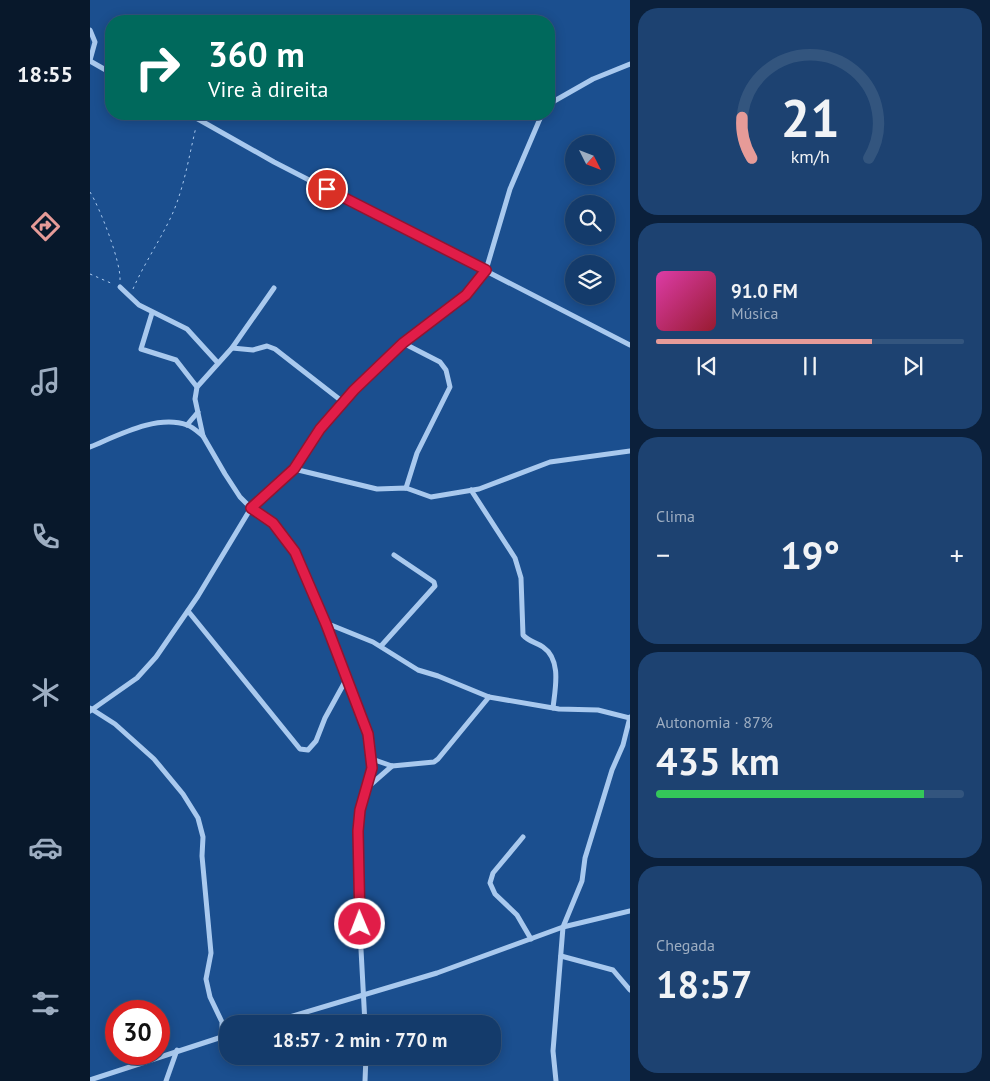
<!DOCTYPE html>
<html lang="pt">
<meta charset="utf-8">
<style>
body{margin:0;font-family:"PT Sans",sans-serif;background:#1d4271;color:#f1f3f6;height:100vh;display:flex;flex-direction:column;font-size:19px;white-space:nowrap}
*{box-sizing:border-box;margin:0}
p{font-size:16px;color:#9dadc1}
.icon{flex:none;width:28px;height:28px;fill:none;stroke:currentColor;stroke-width:2;stroke-linecap:round;stroke-linejoin:round}
.map{position:relative;flex:1;overflow:hidden}
.drawer{display:flex;flex-direction:column;gap:8px;padding:8px;background:#0b203b;width:360px}
.drawer>*{flex:none}
.hud{position:absolute;left:15px;top:15px;width:450px;height:105px;border-radius:20px;box-shadow:0 2px 12px #0003,0 0 0 1px #33557e;background:#00695c;color:#fff;overflow:hidden}
.needle{width:32px;rotate:132deg}
.fabs{position:absolute;left:475px;top:135px;display:grid;gap:10px}
.fabs a{display:grid;place-items:center;width:50px;height:50px;border-radius:50%;background:#143b6b;box-shadow:0 2px 12px #0003,0 0 0 1px #33557e;font-size:25px}
.speed{position:absolute;left:15px;top:1000px;display:flex;gap:10px;font-size:25px;font-weight:700;text-align:center}
.speed>*{display:grid;place-content:center;width:65px;height:65px;border-radius:50%;background:#143b6b;box-shadow:0 2px 12px #0003,0 0 0 1px #33557e;line-height:1}
.speed .limit{border:8px solid #d22;background:#fff;color:#111}
.pin{position:absolute;display:grid;place-items:center;width:42px;height:42px;color:#fff;margin:-21px;border:2px solid #fff;border-radius:50%;box-shadow:0 1px 5px #0007}
.me{position:absolute;width:55px;margin:-28px;rotate:359deg;stroke-linejoin:round;filter:drop-shadow(0 0 4px #0008)}
.turn{display:flex;align-items:center;gap:18px;height:105px;padding:0 20px;font-size:22px}
.turn .icon{width:65px;height:65px;stroke-width:2.5}
.turn b{display:block;font-size:35px;line-height:42px}
.big{font-size:38px;font-weight:700;line-height:1.1}
.drawer .tile{flex:1;display:flex;flex-direction:column;justify-content:center;gap:8px;min-width:0;padding:0 18px;border-radius:20px;background:#1d4271}
.drawer .dial{align-items:center;gap:0}
.dial svg{height:130px;overflow:visible;fill:none;stroke:#33557e;stroke-width:7;stroke-linecap:round;text-anchor:middle}
.dial text{fill:#f1f3f6;stroke:none}
.song{display:flex;align-items:center;gap:15px}
.cover{width:60px;height:60px;border-radius:8px;background:linear-gradient(135deg,hsl(320 70% 55%),hsl(350 70% 35%))}
.played{height:5px;border-radius:2px;background:linear-gradient(90deg,#e69b98 70%,#33557e 70%)}
.keys{display:flex;justify-content:space-around;direction:ltr}
.heat{display:flex;justify-content:space-between;align-items:center;font-size:28px;direction:ltr}
.charge{height:8px;border-radius:4px;background:linear-gradient(90deg,#34c759 87%,#33557e 0)}
.trip{position:absolute;left:129px;top:1015px;width:282px;height:50px;border-radius:20px;background:#143b6b;box-shadow:0 2px 12px #0003,0 0 0 1px #33557e;font-weight:700;line-height:50px;text-align:center}
main{display:flex;flex:1;min-height:0}
.tabs{display:flex;flex-direction:column;width:90px;justify-content:space-around;align-items:center;background:#08182b;color:#9dadc1}
.tabs .icon{width:35px;height:35px}
.tabs .selected{color:#e69b98}
.tabs b{font-size:22px;color:#f1f3f6}
.map>svg:first-child{display:block}
</style>
<main>
<nav class="tabs">
<b>18:55</b>
<svg class="icon selected" aria-label="directions" viewBox="0 0 24 24"><path d="M12 3l9 9-9 9-9-9zM9 14v-3h6M13 9l2 2-2 2"/></svg>
<svg class="icon" aria-label="music" viewBox="0 0 24 24"><path d="M9 18V5l10-2v13"/><circle cx="6" cy="18" r="3"/><circle cx="16" cy="16" r="3"/></svg>
<svg class="icon" aria-label="phone" viewBox="0 0 24 24"><path d="M5 4h4l2 5-3 2q2 4 5 5l2-3 5 2v4C11 20 4 13 5 4z"/></svg>
<svg class="icon" aria-label="climate" viewBox="0 0 24 24"><path d="M12 3v18M4 7l16 10M4 17L20 7"/></svg>
<svg class="icon" aria-label="car" viewBox="0 0 24 24"><path d="M5 17H2v-5l4-1 3-4h7l3 4 3 1v5h-3M9 17h6M6 11h13"/><circle cx="7" cy="17" r="2"/><circle cx="17" cy="17" r="2"/></svg>
<svg class="icon" aria-label="filters" viewBox="0 0 24 24"><path d="M4 7h16M4 17h16"/><circle cx="9" cy="7" r="2"/><circle cx="15" cy="17" r="2"/></svg>
</nav>
<div class="map">
<svg width="540" height="1081" viewBox="0 0 540 1081">
<rect width="100%" height="100%" fill="#1b4f8f"/>
<g fill="none" stroke-linecap="round" stroke-linejoin="round">
<g stroke="#a9c9ee" stroke-width="1" stroke-dasharray="2.5 4" stroke-linecap="butt">
<path d="M0,192C10,208 31,262 30,280"/>
<polyline points="0,274 23,284"/>
<path d="M43,289C54,264 69,242 81,217C94,189 99,156 106,127"/>
</g>
<g stroke="#a9c9ee" stroke-width="5">
<polyline points="0,30 5,42 0,60"/>
<polyline points="0,61 21,73"/>
<polyline points="459,104 503,79 540,64"/>
<polyline points="99,114 184,162 540,345"/>
<polyline points="30,287 49,305 97,329 128,363"/>
<polyline points="184,288 142,348 107,387 105,399 113,436 135,474 150,497 161,508 183,523 205,552 236,623 278,734 282,768 270,810 268,831 269,912 275,1024"/>
<polyline points="62,313 51,349 86,360 107,387"/>
<polyline points="313,343 350,362 356,370 360,387 327,453 316,488"/>
<polyline points="142,348 163,350 177,346 185,349 253,402"/>
<polyline points="97,425 108,412"/>
<path d="M0,447C27,436 67,414 97,425C103,427 108,432 113,436"/>
<polyline points="204,469 287,489 316,488 341,497 389,489 460,462 540,451"/>
<path d="M381,490L425,558L431,578L433,635C439,642 446,642 453,647C472,660 465,689 463,708"/>
<polyline points="98,611 210,749 218,750 226,741 235,718 257,678"/>
<polyline points="236,623 283,642 328,670 348,676 399,697 469,709 508,710 540,718"/>
<polyline points="291,646 345,586 344,582 304,555"/>
<polyline points="0,708 25,724 64,759 93,794 108,818 113,837 112,856 121,953 116,979 120,997 132,1022 132,1037"/>
<polyline points="0,711 47,678 66,657 108,596 161,508 204,469 230,429 264,390 313,343 337,323 365,306 385,285 396,270 420,189 452,114"/>
<polyline points="282,759 302,766 344,762 348,759 399,697"/>
<polyline points="278,787 302,766"/>
<polyline points="433,837 403,873 400,883 405,894 427,915 441,939"/>
<polyline points="471,956 523,970 540,990"/>
<polyline points="176,1024 347,973 473,927 540,911"/>
<polyline points="0,1080 138,1035"/>
<polyline points="76,1081 87,1050"/>
<polyline points="275,1081 276,1056"/>
<polyline points="466,1081 463,1051 473,927 492,881 495,858 522,770 533,745 540,717"/>
</g>
</g>
<g fill="none" stroke-linecap="round" stroke-linejoin="round">
<defs>
<polyline id="route" points="237,189 396,270 376,295 313,343 264,390 230,429 204,469 161,508 183,523 205,552 236,624 278,734 282,768 270,810 268,831 270,924"/>
</defs>
<use href="#route" stroke="#92132f" stroke-width="12"/>
<use href="#route" stroke="#e11d48" stroke-width="9"/>
</g>
</svg>
<div class="fabs">
<a><svg class="needle" viewBox="-14 -14 28 28"><path d="M0-13l5 13h-10z" fill="#e53935"/><path d="M0 13l5-13h-10z" fill="#9dadc1"/></svg></a>
<a><svg class="icon" aria-label="search" viewBox="0 0 24 24"><circle cx="10" cy="10" r="6"/><path d="M15 15l6 6"/></svg></a>
<a><svg class="icon" aria-label="layers" viewBox="0 0 24 24"><path d="M12 4l9 5-9 5-9-5zM3 14l9 5 9-5"/></svg></a>
</div>
<div class="speed"><div class="limit">30</div></div>
<div class="pin" style="left:237px;top:189px;background:#d93025"><svg class="icon" aria-label="arrive" viewBox="0 0 24 24"><path d="M6 21V4h12l-3 4 3 4H6"/></svg></div>
<svg class="me" style="left:270px;top:924px" viewBox="-20 -20 40 40"><circle r="17" fill="#e11d48" stroke="#fff" stroke-width="3"/><path d="M0-11L8 9 0 5-8 9z" fill="#fff"/></svg>
<div class="trip">18:57 · 2 min · 770 m</div>
<div class="hud">
<div class="turn"><svg class="icon" aria-label="right" viewBox="0 0 24 24"><path d="M7 20v-9h11M14 6l5 5-5 5"/></svg><div><b>360 m</b>Vire à direita</div></div>
</div>
</div>
<section class="drawer">
<div class="tile dial"><svg viewBox="0 0 100 80">
<path d="M14 69A42 42 0 1 1 86 69"/>
<path d="M14 69A42 42 0 0 1 8 44" stroke="#e69b98"/>
<text x="50" y="56" font-size="32" font-weight="700">21</text>
<text x="50" y="72" font-size="11">km/h</text>
</svg></div>
<div class="tile">
<div class="song"><i class="cover"></i><div><b>91.0 FM</b><p>Música</p></div></div>
<div class="played"></div>
<div class="keys"><svg class="icon" aria-label="previous" viewBox="0 0 24 24"><path d="M18 5L8 12l10 7zM5 5v14"/></svg><svg class="icon" aria-label="pause" viewBox="0 0 24 24"><path d="M8 5v14M16 5v14"/></svg><svg class="icon" aria-label="next" viewBox="0 0 24 24"><path d="M6 5l10 7-10 7zM19 5v14"/></svg></div>
</div>
<div class="tile"><p>Clima</p>
<div class="heat"><a>−</a><b class="big">19°</b><a>+</a></div>
</div>
<div class="tile"><p>Autonomia · 87%</p><b class="big">435 km</b><div class="charge"></div></div>
<div class="tile"><p>Chegada</p><b class="big">18:57</b></div>
</section>
</main>
